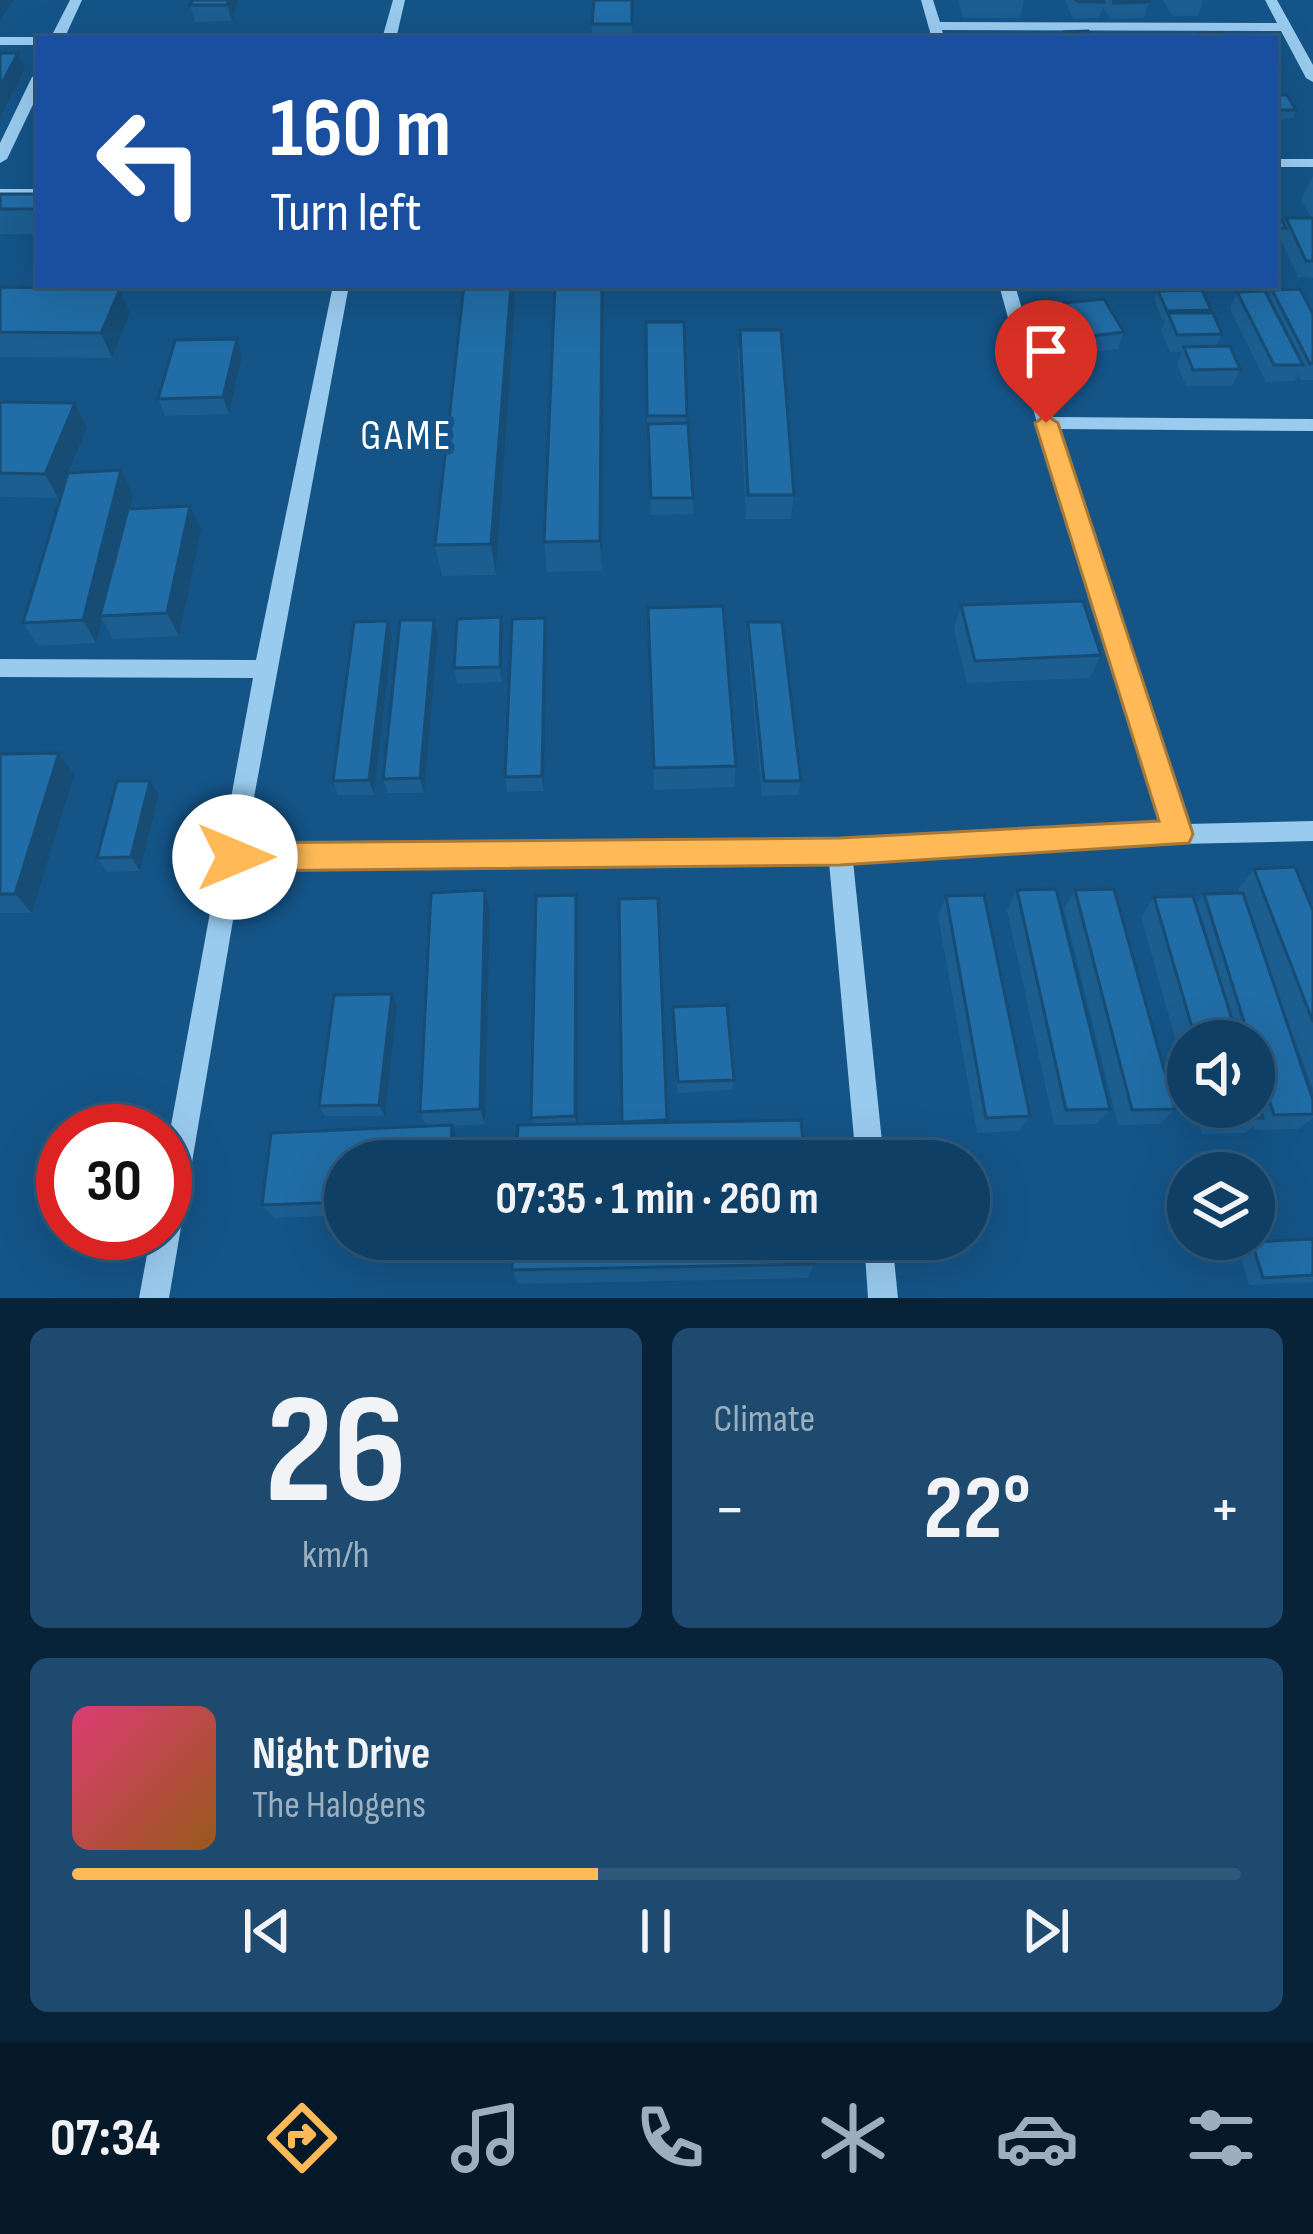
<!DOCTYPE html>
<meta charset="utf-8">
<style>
body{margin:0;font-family:"Sofia Sans Condensed",sans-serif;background:#1d4a6e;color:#f1f3f6;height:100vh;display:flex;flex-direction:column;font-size:45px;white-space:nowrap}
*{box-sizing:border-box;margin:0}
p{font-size:39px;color:#9bafbf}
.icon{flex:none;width:66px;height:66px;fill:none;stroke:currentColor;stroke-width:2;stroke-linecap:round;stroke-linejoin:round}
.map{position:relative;height:1298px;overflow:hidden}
.panel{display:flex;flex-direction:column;gap:30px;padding:30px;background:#082338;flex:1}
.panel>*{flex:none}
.hud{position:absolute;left:36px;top:36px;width:1242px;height:252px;border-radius:0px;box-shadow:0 12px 48px #0002,0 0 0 3px #2f5879;background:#1a4fa0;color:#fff;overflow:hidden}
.controls{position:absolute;left:1167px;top:1020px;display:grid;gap:24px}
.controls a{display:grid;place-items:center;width:108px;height:108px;border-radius:50%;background:#0f3f65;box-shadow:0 12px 48px #0002,0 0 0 3px #2f5879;font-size:60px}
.speed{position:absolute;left:36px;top:1104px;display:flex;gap:24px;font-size:60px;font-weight:700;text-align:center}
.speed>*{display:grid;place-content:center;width:156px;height:156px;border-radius:50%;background:#0f3f65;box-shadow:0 12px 48px #0002,0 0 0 3px #2f5879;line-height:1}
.speed .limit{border:18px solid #d22;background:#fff;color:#111}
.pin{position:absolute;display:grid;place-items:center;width:102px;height:102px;color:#fff;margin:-123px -51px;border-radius:50% 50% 50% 0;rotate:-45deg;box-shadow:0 0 12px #0007}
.pin .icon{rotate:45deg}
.me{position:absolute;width:132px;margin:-66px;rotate:90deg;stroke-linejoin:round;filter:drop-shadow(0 0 9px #0008)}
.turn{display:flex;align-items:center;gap:42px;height:252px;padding:0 36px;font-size:54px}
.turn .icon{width:156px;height:156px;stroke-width:2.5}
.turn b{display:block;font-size:84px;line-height:102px}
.big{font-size:90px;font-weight:700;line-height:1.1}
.panel .tile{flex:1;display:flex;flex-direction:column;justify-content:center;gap:18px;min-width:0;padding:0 42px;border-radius:18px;background:#1d4a6e}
.panel .dial{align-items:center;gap:0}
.dial b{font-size:156px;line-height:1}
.song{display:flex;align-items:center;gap:36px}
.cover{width:144px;height:144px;border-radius:18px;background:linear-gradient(135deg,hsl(340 70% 55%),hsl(30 70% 35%))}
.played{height:12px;border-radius:6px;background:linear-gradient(90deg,#ffba57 45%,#2f5879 45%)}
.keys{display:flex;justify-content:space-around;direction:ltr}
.heat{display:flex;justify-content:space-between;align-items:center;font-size:66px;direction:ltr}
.panel .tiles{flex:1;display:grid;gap:30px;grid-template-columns:1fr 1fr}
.tile:last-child{grid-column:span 2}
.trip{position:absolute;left:324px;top:1140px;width:666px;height:120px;border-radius:60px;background:#0f3f65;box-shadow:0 12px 48px #0002,0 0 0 3px #2f5879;font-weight:700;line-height:120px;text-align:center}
.menu{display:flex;height:192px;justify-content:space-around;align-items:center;background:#061928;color:#9bafbf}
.menu .icon{width:84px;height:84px}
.menu .on{color:#ffba57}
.menu b{font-size:54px;color:#f1f3f6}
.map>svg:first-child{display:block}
</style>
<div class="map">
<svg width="1313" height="1298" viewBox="0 0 1313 1298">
<rect width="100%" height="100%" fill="#145487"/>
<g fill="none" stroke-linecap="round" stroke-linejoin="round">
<g fill="#99cbef" fill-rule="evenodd">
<polygon points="70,0 82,0 64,39 50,39"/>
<polygon points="393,0 405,0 396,39 382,39"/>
<polygon points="921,0 933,0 940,22 1277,23 1265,0 1277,0 1313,65 1313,82 1306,78 1281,31 942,30 944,39 932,39"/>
<polygon points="0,37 39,37 44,39 39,39 39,45 0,45"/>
<polygon points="39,73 39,92 7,159 0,163 0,143 32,77"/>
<rect x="1275" y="159" width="38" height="8"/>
<rect x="0" y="189" width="39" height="10"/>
<polygon points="333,285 349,285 245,846 840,841 1163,824 1037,423 999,285 1015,285 1053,417 1313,419 1313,431 1057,429 1186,824 1313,821 1313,841 1178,844 853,861 884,1161 856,1161 829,862 242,867 169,1298 139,1298 151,1233 165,1233 165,1158 253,678 0,677 0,659 256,660"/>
<polygon points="864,1239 892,1239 898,1298 868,1298"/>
</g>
</g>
<g fill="#1c5e90">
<polygon points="192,0 238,0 232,21 195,22 190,5"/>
<polygon points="633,0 632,39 592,39 592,24"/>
<polygon points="958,0 1024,0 1020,18 963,18"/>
<polygon points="1065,0 1148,0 1149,2 1144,18 1110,19 1103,7 1099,18 1073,19"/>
<polygon points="1163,0 1203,0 1198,16 1172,16"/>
<polygon points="1275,95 1296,110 1293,118 1275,119"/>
<polygon points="1313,176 1313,278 1298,277 1281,240 1278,245 1275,245 1275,209 1283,224 1286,218 1312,218 1301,200"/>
<rect x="0" y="194" width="39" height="40"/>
<polygon points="0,287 130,313 112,358 0,357"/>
<polygon points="1272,290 1313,314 1313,380 1301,380 1298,374 1295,381 1266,382 1230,309 1237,292 1268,298"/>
<polygon points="1158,291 1211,310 1210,313 1222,334 1217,346 1240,369 1232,386 1186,386 1177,364 1182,352 1170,352 1161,330 1165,320 1163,320 1154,299"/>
<polygon points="604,300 602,571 547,572 544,542"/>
<polygon points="515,303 496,575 442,576 435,545"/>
<polygon points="1064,303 1124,332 1118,349 1078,353 1059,320"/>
<polygon points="646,322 684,322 686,423 693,498 693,514 651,515 647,432"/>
<polygon points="740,330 794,495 791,519 746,519 738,355"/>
<polygon points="242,356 229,414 165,416 158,399"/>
<polygon points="0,402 75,403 87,428 69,473 121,470 133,495 129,509 201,530 179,636 113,639 102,619 96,643 38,646 23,623 66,479 58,498 0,497"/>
<polygon points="961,605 1101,655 1090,678 967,683 954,629"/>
<polygon points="648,608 736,766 734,787 654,790"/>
<polygon points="501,617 503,633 502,682 457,684 454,668"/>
<polygon points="545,618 547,634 544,791 507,792 505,777"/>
<polygon points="388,621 392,637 374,795 338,795 333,781"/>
<polygon points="748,622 801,781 798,795 762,796 747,638"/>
<polygon points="438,635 424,793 388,793 383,779"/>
<polygon points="59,753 74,775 32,913 0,913 0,754"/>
<polygon points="159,795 140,871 107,872 97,858"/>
<polygon points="1254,869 1311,906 1313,904 1313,1089 1271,977 1313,1100 1313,1118 1298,1129 1255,1130 1254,1126 1245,1133 1202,1134 1195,1107 1254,1107 1254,1041 1188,1041 1188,1084 1141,917 1154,897 1196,904 1204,894 1240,893 1238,889"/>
<polygon points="485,890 490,910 485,1124 452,1126 458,1140 457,1161 345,1161 345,1215 274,1218 262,1205 271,1133 426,1126 420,1112 431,893"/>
<polygon points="1017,890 1110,1109 1097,1124 1054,1125 1007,910"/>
<polygon points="1075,890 1175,1109 1160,1124 1118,1125 1064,909"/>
<polygon points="576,895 578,914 578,1124 623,1123 658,898 667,1122 533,1125 531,1118"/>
<polygon points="946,896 1030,1116 1019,1131 977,1133 938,916"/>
<polygon points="397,1006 385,1116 325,1116 319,1106"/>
<polygon points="673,1007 734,1080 732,1090 677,1093"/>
<polygon points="1313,1239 1313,1282 1249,1285 1239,1250 1252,1242"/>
<polygon points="814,1264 808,1278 518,1284 512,1270"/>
</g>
<g fill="#174c75">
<polygon points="0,0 13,0 0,21"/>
<polygon points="229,0 238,0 232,21 227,5"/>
<polygon points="18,53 25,69 0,117 0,87"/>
<polygon points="511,285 513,285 515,303 496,575 491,544"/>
<polygon points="603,285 604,300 602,571 600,541"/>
<polygon points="120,289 130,313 112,358 101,333"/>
<polygon points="237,339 242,356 229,414 223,397"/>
<polygon points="75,403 87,428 58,498 45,474"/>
<polygon points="121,470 133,495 103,616 100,616 102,619 96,643 83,620"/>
<polygon points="190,506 201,530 179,636 167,613"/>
<polygon points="501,617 503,633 502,682 500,667"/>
<polygon points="545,618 547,634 544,791 542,776"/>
<polygon points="434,620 438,635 424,793 420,778"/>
<polygon points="388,621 392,637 374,795 369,780"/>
<polygon points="59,753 74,775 32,913 15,894"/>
<polygon points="150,781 159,795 140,871 131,857"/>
<polygon points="485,890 490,910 485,1124 480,1109"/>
<polygon points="576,895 578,914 578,1131 575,1116"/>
<polygon points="392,994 397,1006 385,1116 379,1105"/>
<polygon points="452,1125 458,1140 457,1161 450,1161"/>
</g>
<g fill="#216da7" stroke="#174c75" stroke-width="3">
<polygon points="192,0 229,0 227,5 190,5"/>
<polygon points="594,0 632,0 632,24 592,24"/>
<polygon points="1076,0 1103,0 1104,2 1078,2"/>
<polygon points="1113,0 1148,0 1149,2 1114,3"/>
<polygon points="1088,31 1092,39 1069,39 1065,32"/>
<polygon points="1199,33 1221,33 1224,39 1202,39"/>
<polygon points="301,35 300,39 280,39 281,36"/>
<polygon points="0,53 18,53 0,87"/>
<polygon points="1275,95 1287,95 1296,110 1275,110"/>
<rect x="0" y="194" width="39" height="15"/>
<polygon points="1275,209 1286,228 1275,229"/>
<polygon points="1286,218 1313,218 1313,261 1306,261"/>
<polygon points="464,285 511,285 491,544 435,545"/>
<polygon points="555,285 602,285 600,541 544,542"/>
<polygon points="0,287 120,289 101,333 0,332"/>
<polygon points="1300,289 1313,314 1313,363 1310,364 1272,290"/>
<polygon points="1202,290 1211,310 1167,311 1158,291"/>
<polygon points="1265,291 1303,365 1274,365 1237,292"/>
<polygon points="1104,299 1124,332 1083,337 1064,303"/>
<polygon points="1168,313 1213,313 1222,334 1177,335"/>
<polygon points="646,322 684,322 687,416 647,416"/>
<polygon points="740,330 781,330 794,495 748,495"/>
<polygon points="237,339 223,397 158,399 175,340"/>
<polygon points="1230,346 1240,369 1193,370 1184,347"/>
<polygon points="0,402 75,403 45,474 0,473"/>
<polygon points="688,423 693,498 651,498 648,424"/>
<polygon points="121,470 83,620 23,623 68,473"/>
<polygon points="190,506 167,613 100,616 128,509"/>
<polygon points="1083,601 1101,655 975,661 961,605"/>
<polygon points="723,606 736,766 654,768 648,608"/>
<polygon points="501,617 500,667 454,668 457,619"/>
<polygon points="545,618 542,776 505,777 512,619"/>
<polygon points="400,620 434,620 420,778 383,779"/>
<polygon points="388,621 369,780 333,781 354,622"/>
<polygon points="748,622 782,622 801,781 764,781"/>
<polygon points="59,753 15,894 0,894 0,754"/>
<polygon points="117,781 150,781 131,857 97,858"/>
<polygon points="1295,867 1313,911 1313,1022 1254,869"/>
<polygon points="1056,889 1110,1109 1066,1110 1017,890"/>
<polygon points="1114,889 1175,1109 1132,1110 1075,890"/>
<polygon points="485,890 480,1109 420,1112 431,893"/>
<polygon points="1243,893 1313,1100 1313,1114 1274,1115 1254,1053 1254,1041 1250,1041 1204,894"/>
<polygon points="576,895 575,1116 531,1118 536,896"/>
<polygon points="984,895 1030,1116 986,1118 946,896"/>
<polygon points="1193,896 1239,1041 1196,1041 1154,897"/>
<polygon points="658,898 667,1120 622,1122 619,899"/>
<polygon points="392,994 379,1105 319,1106 334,995"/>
<polygon points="727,1005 734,1080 678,1082 673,1007"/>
<polygon points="1254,1089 1263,1118 1219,1119 1215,1107 1254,1107"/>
<polygon points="801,1120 805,1161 516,1161 518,1125"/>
<polygon points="452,1125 450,1161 345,1161 345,1202 262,1205 271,1133"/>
<polygon points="513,1239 812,1239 814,1264 512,1270"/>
<polygon points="1313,1239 1313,1275 1263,1278 1252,1242"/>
</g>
<polygon fill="#ffba57" stroke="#a67939" stroke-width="3" points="1046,415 1058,423 1193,834 1189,843 840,865 235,871 224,867 219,857 224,847 235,843 840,838 1159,821 1035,423"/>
<g text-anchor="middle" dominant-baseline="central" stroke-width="12" stroke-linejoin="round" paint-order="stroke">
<g font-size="42" letter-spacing="3" fill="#fff" stroke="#145487">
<text x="407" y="436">GAME</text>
</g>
</g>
</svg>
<div class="controls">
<a><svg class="icon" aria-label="sound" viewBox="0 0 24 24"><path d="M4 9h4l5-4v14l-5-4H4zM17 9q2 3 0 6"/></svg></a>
<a><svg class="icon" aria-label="layers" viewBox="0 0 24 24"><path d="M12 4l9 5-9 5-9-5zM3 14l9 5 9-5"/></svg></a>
</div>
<div class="speed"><div class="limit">30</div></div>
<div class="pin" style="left:1046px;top:423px;background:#d93025"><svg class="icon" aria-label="arrive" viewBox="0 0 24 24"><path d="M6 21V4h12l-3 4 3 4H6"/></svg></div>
<svg class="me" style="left:235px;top:857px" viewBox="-20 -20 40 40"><circle r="19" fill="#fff"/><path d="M0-13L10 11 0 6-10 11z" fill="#ffba57"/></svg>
<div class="trip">07:35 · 1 min · 260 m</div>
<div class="hud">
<div class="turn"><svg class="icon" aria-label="left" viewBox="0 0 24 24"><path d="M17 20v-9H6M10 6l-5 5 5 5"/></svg><div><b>160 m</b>Turn left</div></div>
</div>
</div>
<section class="panel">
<div class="tiles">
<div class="tile dial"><b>26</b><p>km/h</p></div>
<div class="tile"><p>Climate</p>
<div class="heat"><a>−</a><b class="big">22°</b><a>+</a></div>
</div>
<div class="tile">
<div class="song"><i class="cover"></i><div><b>Night Drive</b><p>The Halogens</p></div></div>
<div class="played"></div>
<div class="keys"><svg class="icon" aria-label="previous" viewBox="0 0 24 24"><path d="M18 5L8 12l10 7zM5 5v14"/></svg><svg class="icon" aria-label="pause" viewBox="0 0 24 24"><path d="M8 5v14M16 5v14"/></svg><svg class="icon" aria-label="next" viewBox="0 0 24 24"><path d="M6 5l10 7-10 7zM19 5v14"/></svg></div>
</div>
</div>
</section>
<nav class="menu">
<b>07:34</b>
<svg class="icon on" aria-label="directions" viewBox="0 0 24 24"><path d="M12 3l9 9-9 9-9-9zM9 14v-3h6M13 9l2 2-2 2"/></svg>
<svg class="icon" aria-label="music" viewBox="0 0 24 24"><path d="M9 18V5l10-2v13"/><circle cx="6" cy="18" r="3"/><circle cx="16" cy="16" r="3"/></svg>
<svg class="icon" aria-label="phone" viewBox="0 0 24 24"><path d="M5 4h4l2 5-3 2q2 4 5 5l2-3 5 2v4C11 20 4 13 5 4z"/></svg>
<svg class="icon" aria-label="climate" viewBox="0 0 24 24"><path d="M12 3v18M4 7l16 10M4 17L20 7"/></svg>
<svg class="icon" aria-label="car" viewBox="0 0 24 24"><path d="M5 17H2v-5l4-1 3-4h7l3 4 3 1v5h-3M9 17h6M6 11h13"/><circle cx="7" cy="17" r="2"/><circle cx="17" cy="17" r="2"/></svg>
<svg class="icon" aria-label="filters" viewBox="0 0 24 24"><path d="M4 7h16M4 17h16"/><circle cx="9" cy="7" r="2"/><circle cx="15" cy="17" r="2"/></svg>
</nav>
